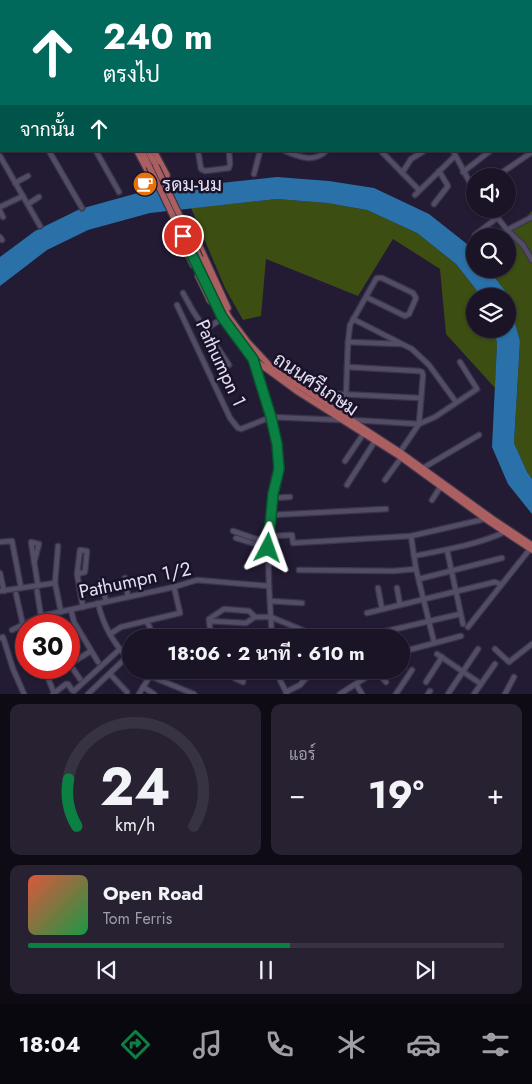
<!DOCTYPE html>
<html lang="th">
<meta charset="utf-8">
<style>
body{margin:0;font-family:Jost,Sarabun,sans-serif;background:#272132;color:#f1f3f6;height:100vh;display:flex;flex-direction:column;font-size:19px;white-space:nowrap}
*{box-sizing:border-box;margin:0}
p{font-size:16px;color:#9f9ea7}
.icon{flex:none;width:28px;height:28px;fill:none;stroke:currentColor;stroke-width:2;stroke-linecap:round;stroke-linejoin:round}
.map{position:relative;height:694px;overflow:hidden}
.sheet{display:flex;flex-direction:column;gap:10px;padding:10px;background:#0e0b15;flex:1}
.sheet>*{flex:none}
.banner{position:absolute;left:0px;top:0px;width:532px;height:152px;box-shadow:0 1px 4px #0004,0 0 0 1px #383343;background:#00695c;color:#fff;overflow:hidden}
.buttons{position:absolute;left:466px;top:168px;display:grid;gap:10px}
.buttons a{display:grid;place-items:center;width:50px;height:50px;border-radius:50%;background:#1a1426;box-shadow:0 1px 4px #0004,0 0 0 1px #383343;font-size:25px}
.speed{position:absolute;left:15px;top:614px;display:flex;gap:10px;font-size:25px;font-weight:700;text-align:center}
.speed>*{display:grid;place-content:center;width:65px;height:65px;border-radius:50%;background:#1a1426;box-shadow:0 1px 4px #0004,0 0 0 1px #383343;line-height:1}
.speed .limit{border:8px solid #d22;background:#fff;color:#111}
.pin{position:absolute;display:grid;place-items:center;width:42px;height:42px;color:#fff;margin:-21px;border:2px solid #fff;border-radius:50%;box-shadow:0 1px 5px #0007}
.me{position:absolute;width:55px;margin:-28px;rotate:4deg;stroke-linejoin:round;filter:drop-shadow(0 0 4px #0008)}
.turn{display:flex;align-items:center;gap:18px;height:105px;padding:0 20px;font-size:22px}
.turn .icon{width:65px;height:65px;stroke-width:2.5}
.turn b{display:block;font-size:35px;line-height:42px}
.then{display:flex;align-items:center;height:48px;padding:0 20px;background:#0003;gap:10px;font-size:19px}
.big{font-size:38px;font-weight:700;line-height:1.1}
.sheet .tile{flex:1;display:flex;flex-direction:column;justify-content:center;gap:8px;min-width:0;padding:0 18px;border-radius:10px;background:#272132}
.sheet .dial{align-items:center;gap:0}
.dial svg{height:130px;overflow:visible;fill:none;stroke:#383343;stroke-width:7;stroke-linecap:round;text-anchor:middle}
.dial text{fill:#f1f3f6;stroke:none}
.song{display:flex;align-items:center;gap:15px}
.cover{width:60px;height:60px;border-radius:8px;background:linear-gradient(135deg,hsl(10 70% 55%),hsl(140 70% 35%))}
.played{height:5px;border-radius:2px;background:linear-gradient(90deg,#0b8043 55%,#383343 55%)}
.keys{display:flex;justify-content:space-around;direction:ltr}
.heat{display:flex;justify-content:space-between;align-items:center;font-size:28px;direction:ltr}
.sheet .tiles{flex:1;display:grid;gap:10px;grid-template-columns:1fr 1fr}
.tile:last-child{grid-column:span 2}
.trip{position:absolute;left:122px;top:629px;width:288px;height:50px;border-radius:25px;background:#1a1426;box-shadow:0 1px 4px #0004,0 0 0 1px #383343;font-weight:700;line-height:50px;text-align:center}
.tab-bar{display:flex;height:80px;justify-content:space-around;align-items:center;background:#0a080f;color:#9f9ea7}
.tab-bar .icon{width:35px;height:35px}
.tab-bar .on{color:#0b8043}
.tab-bar b{font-size:22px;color:#f1f3f6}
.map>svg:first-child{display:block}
</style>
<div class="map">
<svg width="532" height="694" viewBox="0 0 532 694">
<rect width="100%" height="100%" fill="#221b33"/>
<g fill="#3c4e12">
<polygon points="277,199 327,203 367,210 417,233 456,264 481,296 475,296 475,329 493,329 497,343 495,388 446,334 440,269 393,239 358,296 266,259 261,316 243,320 225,288 191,208"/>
<polygon points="532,211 532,479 527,472 514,443 520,341 506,292 488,269 508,269 507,236"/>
</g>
<g fill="#2971a8">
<polygon points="277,177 329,181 374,188 429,214 472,248 475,252 475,269 488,269 506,292 507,296 481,296 456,264 417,233 367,210 327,203 277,199 150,213 88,230 47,250 0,286 0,257 35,231 80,209 145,191"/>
<polygon points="508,298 520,341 514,443 527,472 532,479 532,514 508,484 492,447 497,343 493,329 508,329"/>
</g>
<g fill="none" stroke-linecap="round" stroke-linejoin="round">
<defs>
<g id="minor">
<polyline points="7,0 7,1"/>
<polyline points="30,0 31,1"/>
<polyline points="68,0 69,1"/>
<polyline points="81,0 82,1"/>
<polyline points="102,0 103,1"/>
<polyline points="117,0 117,1"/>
<polyline points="143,0 144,1"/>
<polyline points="191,0 191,1"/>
<polyline points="214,0 214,1"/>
<polyline points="235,0 236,1"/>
<polyline points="290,0 291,1"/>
<polyline points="316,0 316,1"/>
<polyline points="346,0 346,1"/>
<polyline points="391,0 392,1"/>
<polyline points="454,0 455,1"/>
<polyline points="498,0 498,1"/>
<polyline points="531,47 532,48"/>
<polyline points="0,48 1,50"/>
<polyline points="531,99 532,100"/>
<polyline points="0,137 1,136"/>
<polyline points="49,151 82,208"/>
<polyline points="96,151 119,192"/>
<polyline points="198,151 201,169 205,171 229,168 230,164 229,151"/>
<path d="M285,151C299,157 314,163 326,151"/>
<polyline points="381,151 419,190"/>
<polyline points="453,151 475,192"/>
<polyline points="0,156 40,226"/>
<polyline points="463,172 490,151"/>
<polyline points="402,173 411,159 424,151"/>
<polyline points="254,174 260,151"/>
<polyline points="497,176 532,152"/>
<polyline points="15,183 28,176"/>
<polyline points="415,195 455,156"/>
<polyline points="28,204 39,197"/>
<polyline points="434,204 448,186 439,171"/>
<polyline points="0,207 23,196"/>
<polyline points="491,209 507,230 523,245 532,260"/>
<polyline points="0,211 3,217"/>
<polyline points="507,230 532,217"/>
<polyline points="475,235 498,217"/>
<polyline points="0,237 2,240"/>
<polyline points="183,293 193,311 229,365"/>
<polyline points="177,305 230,418 238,428 241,429 271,417 341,420"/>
<polyline points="353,319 412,349 429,365 456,402"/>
<polyline points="206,329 223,318"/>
<polyline points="348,342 350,325 376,279 377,278 382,278 413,293 416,298 409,314 405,316 366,297"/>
<polyline points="253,359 271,417 279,456 279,469 273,494 268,543 269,586 272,638"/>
<polyline points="347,367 419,371 422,372 423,375 419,424 353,420"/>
<polyline points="318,393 421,398"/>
<polyline points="347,417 346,394 348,342 401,344"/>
<polyline points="400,452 419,424 435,417 477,389 460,362"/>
<polyline points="345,461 364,433"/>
<polyline points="423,468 479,435"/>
<polyline points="385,480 401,458"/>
<polyline points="347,485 375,441"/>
<polyline points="273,498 290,497"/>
<polyline points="432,500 441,486"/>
<polyline points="271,515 386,509"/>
<polyline points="233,531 268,543"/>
<polyline points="274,536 292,535 293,543 411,536 485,519"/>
<polyline points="411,536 416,569 434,642"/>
<polyline points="236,538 268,548"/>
<polyline points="0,542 12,541 21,588"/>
<polyline points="58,546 55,583 61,612"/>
<polyline points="447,550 463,624"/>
<path d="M414,556C445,550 476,545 505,532"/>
<polyline points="34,563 39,544 31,542 38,586"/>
<polyline points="299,570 393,571 416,569"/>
<polyline points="0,573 4,591"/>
<polyline points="77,574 85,572 87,551 80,550 77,574 83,607"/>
<polyline points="125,578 128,597"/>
<polyline points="419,579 502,558"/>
<polyline points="102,580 106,602"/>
<polyline points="378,588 382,609"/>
<polyline points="397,588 400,605"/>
<polyline points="0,591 55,583"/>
<polyline points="37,591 41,616 47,625"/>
<polyline points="16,594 23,625"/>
<polyline points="270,601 302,603"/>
<path d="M98,603C103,625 114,645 131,661"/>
<polyline points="71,610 74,622 98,662"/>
<polyline points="367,613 495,582 500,584"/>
<polyline points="209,621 246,623 255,617 271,617 307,632"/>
<polyline points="147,622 153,634"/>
<polyline points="468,627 530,549"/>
<polyline points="12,630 41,616 174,587 197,580 269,586"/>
<polyline points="110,634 121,627 180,613 174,587"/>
<polyline points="0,638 3,637 13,669 24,694"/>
<polyline points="211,638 209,619 224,609 249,611 255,617"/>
<polyline points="343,638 366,633 374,634 460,614"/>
<polyline points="495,649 509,662 532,644"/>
<polyline points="402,651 404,667"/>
<polyline points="401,652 461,636"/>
<polyline points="437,654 481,684"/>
<polyline points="69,663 80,679"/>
<polyline points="70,664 91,651"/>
<polyline points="44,668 54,693"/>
<polyline points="142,670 150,676 194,694"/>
<polyline points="228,670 234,678 243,682 245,673"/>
<polyline points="275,670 287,694"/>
<polyline points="232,673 237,672 275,671"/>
<polyline points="110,674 127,692"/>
<polyline points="426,682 442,657"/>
<polyline points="356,684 362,694"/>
<polyline points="143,687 154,694"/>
<polyline points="286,692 300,685 305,679 311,674"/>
<polyline points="53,694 66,684 68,684 72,690 74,691 120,649"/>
<polyline points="88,694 131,653"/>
<polyline points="139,694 150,676"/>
<polyline points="340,694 376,671 386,682"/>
<polyline points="396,694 412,670"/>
<polyline points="428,694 430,691"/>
<polyline points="448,694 478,649"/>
<polyline points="474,694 495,664"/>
<polyline points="505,694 514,677"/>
</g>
<g id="major">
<polyline points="151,1 154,0"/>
<polyline points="170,1 173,0"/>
<polyline points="0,69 1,69"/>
<polyline points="0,77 1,77"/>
<polyline points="137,151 154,183 161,186 166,182 167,175 154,151"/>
<polyline points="142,151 149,166"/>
<polyline points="148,151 156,166"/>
<polyline points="181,224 186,223 191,227 228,308"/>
<polyline points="184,246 193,265"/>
<polyline points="200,258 229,317 247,341 273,369 400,452 493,519 532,545"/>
<polyline points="194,260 222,317 253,359 298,392 399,456 491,523 532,550"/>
<polyline points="198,276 210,301"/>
</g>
</defs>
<use href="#minor" stroke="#3b3549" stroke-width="7"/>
<use href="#major" stroke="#3b3549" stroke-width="8"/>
<use href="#minor" stroke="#524c67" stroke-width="4.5"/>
<use href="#major" stroke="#ab5f60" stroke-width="5.5"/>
<defs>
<g id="major-bridge">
<polyline points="149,166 194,260"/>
<polyline points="156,166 200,258"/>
</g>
</defs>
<use href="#major-bridge" stroke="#3b3549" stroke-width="8" stroke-linecap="butt"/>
<use href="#major-bridge" stroke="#ab5f60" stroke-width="5.5"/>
</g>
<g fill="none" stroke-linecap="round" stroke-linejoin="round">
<defs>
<polyline id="route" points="183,236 222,317 253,359 271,417 277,444 279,469 273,494 268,548"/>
</defs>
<use href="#route" stroke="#07532c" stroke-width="12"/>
<use href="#route" stroke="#0b8043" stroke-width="9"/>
</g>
<defs>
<symbol id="cafe-disc" viewBox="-11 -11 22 22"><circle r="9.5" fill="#e8710a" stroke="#191229"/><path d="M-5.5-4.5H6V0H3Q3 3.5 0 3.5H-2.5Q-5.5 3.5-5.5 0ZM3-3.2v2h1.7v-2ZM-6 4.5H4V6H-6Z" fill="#fff"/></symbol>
</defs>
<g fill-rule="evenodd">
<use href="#cafe-disc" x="131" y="170" width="28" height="28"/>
</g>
<g text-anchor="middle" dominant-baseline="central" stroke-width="5" stroke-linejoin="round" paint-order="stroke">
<g font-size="19" fill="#e3dff0" stroke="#191229" text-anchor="start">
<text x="162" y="184">รดม-นม</text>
</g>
<g font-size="19" fill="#e3dff0" stroke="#191229">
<text transform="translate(221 363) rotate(65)">Pathumpn 1</text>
<text transform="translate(316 384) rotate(34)">ถนนศรีเกษม</text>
<text transform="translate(135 580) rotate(-12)">Pathumpn 1/2</text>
</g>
</g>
</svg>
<div class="buttons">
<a><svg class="icon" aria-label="sound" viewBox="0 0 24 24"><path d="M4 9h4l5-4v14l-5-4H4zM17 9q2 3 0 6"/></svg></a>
<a><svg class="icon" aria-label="search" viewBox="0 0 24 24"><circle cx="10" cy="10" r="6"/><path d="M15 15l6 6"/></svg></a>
<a><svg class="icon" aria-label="layers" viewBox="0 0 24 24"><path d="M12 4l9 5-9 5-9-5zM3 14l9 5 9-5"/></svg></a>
</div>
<div class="speed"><div class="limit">30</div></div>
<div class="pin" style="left:183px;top:236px;background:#d93025"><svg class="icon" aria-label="arrive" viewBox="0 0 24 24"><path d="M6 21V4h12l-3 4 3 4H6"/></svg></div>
<svg class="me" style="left:268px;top:548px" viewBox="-20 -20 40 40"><path d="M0-17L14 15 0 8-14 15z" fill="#0b8043" stroke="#fff" stroke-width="4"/></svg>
<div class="trip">18:06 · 2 นาที · 610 m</div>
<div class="banner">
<div class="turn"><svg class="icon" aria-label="ahead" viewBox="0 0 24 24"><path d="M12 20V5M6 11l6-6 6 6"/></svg><div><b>240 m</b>ตรงไป</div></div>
<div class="then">จากนั้น<svg class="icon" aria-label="ahead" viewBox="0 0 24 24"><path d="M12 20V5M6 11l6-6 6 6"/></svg></div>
</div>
</div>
<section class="sheet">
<div class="tiles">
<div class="tile dial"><svg viewBox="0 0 100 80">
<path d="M14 69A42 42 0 1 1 86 69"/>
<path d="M14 69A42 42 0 0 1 9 40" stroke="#0b8043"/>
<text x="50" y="56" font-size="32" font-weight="700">24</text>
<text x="50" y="72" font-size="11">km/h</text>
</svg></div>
<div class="tile"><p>แอร์</p>
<div class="heat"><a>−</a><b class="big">19°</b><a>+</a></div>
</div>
<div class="tile">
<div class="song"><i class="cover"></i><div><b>Open Road</b><p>Tom Ferris</p></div></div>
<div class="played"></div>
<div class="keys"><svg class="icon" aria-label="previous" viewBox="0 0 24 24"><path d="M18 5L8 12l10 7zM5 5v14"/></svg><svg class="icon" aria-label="pause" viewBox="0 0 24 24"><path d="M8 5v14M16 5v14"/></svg><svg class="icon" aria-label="next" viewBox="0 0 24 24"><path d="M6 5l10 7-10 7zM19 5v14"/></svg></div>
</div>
</div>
</section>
<nav class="tab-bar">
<b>18:04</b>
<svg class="icon on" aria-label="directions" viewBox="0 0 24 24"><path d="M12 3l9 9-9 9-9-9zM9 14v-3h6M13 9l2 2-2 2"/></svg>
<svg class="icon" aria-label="music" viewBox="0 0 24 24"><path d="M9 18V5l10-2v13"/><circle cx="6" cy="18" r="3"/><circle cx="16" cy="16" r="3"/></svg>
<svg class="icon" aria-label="phone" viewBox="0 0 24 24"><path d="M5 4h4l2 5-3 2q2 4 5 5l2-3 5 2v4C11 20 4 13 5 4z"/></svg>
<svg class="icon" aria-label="climate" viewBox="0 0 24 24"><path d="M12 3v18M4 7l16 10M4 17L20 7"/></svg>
<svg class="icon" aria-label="car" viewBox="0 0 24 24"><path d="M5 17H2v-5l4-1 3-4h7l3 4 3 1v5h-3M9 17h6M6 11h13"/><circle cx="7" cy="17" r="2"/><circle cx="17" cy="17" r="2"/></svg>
<svg class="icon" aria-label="filters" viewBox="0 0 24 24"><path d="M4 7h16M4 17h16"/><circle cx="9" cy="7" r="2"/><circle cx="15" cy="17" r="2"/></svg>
</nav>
